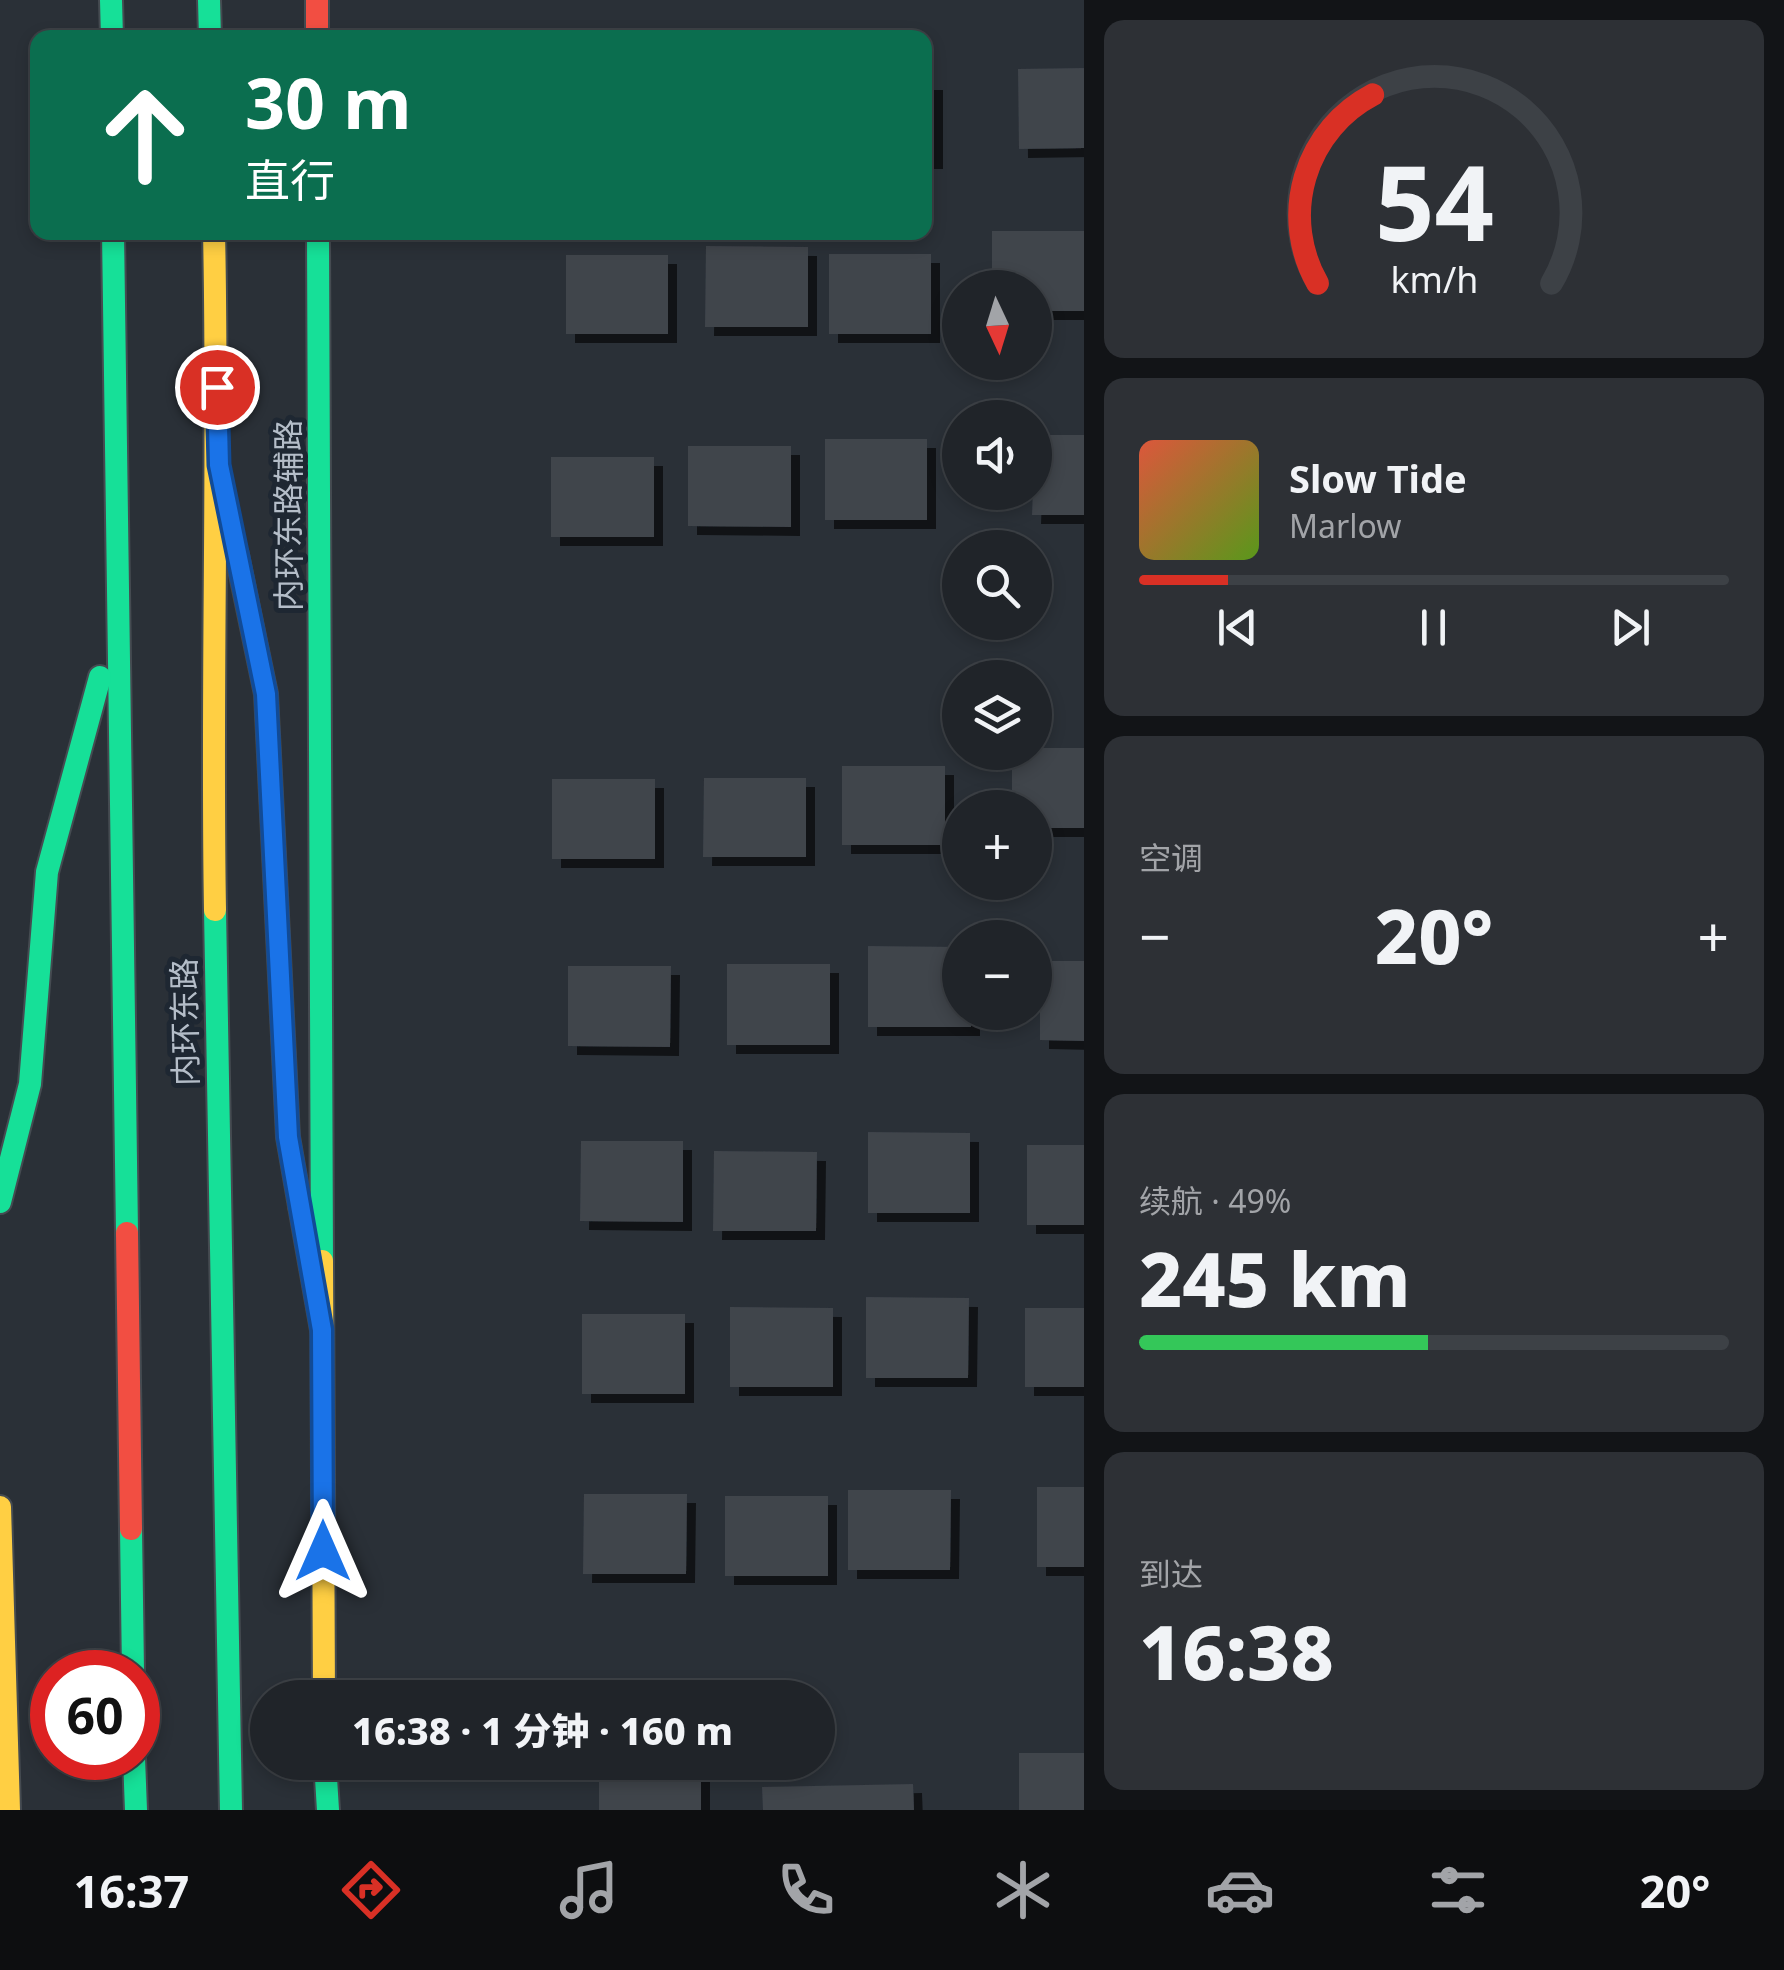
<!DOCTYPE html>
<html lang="zh">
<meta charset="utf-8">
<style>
body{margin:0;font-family:"Noto Sans","Noto Sans SC",sans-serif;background:#2d3035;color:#f1f3f6;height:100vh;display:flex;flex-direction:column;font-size:38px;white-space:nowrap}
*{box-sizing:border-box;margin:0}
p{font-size:32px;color:#a2a4a8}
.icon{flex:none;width:55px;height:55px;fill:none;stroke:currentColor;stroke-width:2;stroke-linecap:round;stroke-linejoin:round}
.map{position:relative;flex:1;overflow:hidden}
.sheet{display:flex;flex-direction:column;gap:20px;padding:20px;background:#121417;width:700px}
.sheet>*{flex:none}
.guide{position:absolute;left:30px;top:30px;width:902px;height:210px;border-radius:20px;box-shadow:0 5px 15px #0003,0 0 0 2px #3d4146;background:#0b6e4f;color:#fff;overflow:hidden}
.needle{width:65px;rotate:176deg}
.controls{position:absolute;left:942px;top:270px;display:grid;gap:20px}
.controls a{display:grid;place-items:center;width:110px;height:110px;border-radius:50%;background:#202429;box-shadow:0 5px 15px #0003,0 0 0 2px #3d4146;font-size:50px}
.speed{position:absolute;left:30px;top:1650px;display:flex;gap:20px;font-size:50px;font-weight:700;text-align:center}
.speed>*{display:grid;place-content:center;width:130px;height:130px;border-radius:50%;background:#202429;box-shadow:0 5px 15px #0003,0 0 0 2px #3d4146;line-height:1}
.speed .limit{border:15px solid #d22;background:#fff;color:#111}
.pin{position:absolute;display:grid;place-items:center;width:85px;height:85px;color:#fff;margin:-42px;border:5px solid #fff;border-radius:50%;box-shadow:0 2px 10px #0007}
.me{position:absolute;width:110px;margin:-55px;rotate:0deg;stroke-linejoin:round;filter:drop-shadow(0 0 8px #0008)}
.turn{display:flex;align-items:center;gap:35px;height:210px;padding:0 50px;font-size:45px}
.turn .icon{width:130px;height:130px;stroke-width:2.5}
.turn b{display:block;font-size:70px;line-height:85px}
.big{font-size:75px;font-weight:800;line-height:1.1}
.sheet .tile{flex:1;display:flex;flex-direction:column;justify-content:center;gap:15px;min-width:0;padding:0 35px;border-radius:20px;background:#2d3035}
.sheet .dial{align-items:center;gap:0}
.dial svg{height:260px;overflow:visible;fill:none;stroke:#3d4146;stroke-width:7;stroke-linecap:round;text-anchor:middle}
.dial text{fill:#f1f3f6;stroke:none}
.song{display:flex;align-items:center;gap:30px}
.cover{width:120px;height:120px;border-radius:15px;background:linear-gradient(135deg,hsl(10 70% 55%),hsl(90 70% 35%))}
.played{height:10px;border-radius:5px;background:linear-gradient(90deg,#d93025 15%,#3d4146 15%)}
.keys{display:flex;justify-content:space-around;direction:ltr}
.heat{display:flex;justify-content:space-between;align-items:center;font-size:55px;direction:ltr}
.charge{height:15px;border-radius:8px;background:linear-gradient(90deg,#34c759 49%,#3d4146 0)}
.trip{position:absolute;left:250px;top:1680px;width:585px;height:100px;border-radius:50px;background:#202429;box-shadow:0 5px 15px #0003,0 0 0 2px #3d4146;font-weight:800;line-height:100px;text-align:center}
.menu{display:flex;height:160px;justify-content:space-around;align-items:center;background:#0d0e10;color:#a2a4a8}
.menu .icon{width:70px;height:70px}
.menu .selected{color:#d93025}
.menu b{font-size:45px;color:#f1f3f6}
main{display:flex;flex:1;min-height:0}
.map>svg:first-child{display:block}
</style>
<main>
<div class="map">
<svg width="1084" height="1810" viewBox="0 0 1084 1810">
<defs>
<filter id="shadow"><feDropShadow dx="9" dy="9" stdDeviation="0" flood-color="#0009"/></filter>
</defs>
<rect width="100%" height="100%" fill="#2a3037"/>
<g fill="#3f444b" filter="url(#shadow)">
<polygon points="1084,68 1084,148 1019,149 1018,69"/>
<rect x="925" y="81" width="9" height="79"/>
<polygon points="992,231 1084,231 1084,311 1035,311 1035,288 992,288"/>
<polygon points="706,246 808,247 808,327 705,327"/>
<rect x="829" y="254" width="102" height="80"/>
<rect x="566" y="255" width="102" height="79"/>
<polygon points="1035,435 1084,435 1084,515 1032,515"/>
<rect x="825" y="439" width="102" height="81"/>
<polygon points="688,446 791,446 791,527 688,526"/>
<rect x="551" y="457" width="103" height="80"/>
<polygon points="1035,748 1084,748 1084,828 1035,828 1035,808 1012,808 1012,752 1035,752"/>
<rect x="842" y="766" width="103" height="79"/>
<polygon points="704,778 806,778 806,857 703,857"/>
<rect x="552" y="779" width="103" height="80"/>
<polygon points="868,946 960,947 960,1012 971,1012 971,1027 868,1027"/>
<polygon points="1040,961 1084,961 1084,1041 1040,1040"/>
<rect x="727" y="964" width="103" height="81"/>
<polygon points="568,966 671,966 670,1047 568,1046"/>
<polygon points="868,1132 970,1133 970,1213 868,1213"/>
<polygon points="581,1141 683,1141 683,1222 580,1221"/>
<rect x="1027" y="1145" width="57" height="80"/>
<polygon points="714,1151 817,1152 816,1231 713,1231"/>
<polygon points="866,1297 969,1298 968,1378 866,1378"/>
<polygon points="730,1307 833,1308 833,1387 730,1387"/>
<rect x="1025" y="1308" width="59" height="79"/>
<rect x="582" y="1314" width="103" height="80"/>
<rect x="1037" y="1487" width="47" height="80"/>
<polygon points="848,1490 951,1490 950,1570 848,1570"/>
<polygon points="584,1494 687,1494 686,1574 583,1574"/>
<rect x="725" y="1496" width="103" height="80"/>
<rect x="1019" y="1753" width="65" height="57"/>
<rect x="599" y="1762" width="102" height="48"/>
<polygon points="913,1784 914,1810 763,1810 762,1787"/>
</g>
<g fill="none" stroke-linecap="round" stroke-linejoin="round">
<defs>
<g id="fast">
<polyline points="111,0 112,38"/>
<polyline points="209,0 210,38"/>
<polyline points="113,232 127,1233"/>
<polyline points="318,232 322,1261"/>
<polyline points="237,555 266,694 288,1137 300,1206"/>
<polyline points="215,910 231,1810"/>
<polyline points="0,1202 30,1084 47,872 100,677"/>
<polyline points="131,1529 133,1672"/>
<polyline points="134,1758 136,1810"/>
<polyline points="325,1762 328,1810"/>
</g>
<g id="slow">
<path d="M214,232C219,458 211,684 215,910"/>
<polyline points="322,1261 324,1698"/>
<polyline points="0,1507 9,1810"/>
</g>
<g id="jam">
<polyline points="317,0 317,38"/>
<polyline points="300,1206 322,1330"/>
<polyline points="127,1233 131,1529"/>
</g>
</defs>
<use href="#fast" stroke="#454b51" stroke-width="26"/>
<use href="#slow" stroke="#454b51" stroke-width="26"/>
<use href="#jam" stroke="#454b51" stroke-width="26"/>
<use href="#fast" stroke="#16e098" stroke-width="22"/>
<use href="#slow" stroke="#ffcf43" stroke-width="22"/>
<use href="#jam" stroke="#f24e42" stroke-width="22"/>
</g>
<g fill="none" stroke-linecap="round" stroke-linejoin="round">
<defs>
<polyline id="route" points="217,387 219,465 266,694 288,1137 322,1330 323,1551"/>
</defs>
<use href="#route" stroke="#114b97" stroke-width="25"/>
<use href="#route" stroke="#1a73e8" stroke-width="18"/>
</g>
<g text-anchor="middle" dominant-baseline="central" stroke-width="10" stroke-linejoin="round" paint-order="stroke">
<g font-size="32" fill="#b4bdc8" stroke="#1e2732">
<text transform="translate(287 515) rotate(-90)">内环东路辅路</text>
<text transform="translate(184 1022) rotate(-91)">内环东路</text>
</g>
</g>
</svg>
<div class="controls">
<a><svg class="needle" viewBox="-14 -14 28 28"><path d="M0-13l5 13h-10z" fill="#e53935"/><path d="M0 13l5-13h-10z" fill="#a2a4a8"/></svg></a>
<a><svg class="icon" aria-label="sound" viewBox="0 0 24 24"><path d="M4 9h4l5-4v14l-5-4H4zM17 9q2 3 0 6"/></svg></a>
<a><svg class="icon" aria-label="search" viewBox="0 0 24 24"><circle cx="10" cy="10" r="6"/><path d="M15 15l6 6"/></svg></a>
<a><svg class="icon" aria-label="layers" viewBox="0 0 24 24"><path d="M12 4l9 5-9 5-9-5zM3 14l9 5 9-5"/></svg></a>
<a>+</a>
<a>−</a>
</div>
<div class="speed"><div class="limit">60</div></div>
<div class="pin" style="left:217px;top:387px;background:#d93025"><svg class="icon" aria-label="arrive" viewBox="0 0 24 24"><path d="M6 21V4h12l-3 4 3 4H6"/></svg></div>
<svg class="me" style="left:323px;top:1551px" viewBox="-20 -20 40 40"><path d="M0-17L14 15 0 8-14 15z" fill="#1a73e8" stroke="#fff" stroke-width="4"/></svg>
<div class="trip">16:38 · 1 分钟 · 160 m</div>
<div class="guide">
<div class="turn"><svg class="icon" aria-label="ahead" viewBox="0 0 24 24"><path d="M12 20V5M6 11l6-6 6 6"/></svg><div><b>30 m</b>直行</div></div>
</div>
</div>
<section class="sheet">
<div class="tile dial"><svg viewBox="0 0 100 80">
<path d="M14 69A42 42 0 1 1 86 69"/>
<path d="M14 69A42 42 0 0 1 31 11" stroke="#d93025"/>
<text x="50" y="56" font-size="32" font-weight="700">54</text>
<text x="50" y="72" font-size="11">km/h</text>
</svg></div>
<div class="tile">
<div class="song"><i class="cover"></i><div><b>Slow Tide</b><p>Marlow</p></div></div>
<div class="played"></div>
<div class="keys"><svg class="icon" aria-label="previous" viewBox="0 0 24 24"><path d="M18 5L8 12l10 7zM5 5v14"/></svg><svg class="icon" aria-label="pause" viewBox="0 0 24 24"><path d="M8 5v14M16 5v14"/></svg><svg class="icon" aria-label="next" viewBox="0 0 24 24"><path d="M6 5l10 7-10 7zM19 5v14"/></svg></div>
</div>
<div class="tile"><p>空调</p>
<div class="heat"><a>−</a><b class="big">20°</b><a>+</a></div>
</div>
<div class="tile"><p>续航 · 49%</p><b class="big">245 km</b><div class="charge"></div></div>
<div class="tile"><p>到达</p><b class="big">16:38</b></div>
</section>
</main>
<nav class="menu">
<b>16:37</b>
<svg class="icon selected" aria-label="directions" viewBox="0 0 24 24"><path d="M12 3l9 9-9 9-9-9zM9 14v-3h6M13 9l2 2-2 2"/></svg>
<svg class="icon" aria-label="music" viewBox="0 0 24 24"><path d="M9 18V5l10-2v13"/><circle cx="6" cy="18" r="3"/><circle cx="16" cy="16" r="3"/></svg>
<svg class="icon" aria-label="phone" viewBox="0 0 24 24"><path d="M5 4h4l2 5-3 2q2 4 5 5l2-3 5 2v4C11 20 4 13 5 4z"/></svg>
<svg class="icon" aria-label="climate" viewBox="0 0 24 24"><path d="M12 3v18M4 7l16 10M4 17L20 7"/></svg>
<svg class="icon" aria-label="car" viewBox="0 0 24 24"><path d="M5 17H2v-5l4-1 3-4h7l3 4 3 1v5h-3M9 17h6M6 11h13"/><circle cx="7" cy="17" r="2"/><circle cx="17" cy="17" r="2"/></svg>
<svg class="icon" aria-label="filters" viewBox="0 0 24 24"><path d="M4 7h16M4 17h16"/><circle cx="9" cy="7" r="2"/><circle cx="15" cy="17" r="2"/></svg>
<b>20°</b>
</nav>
